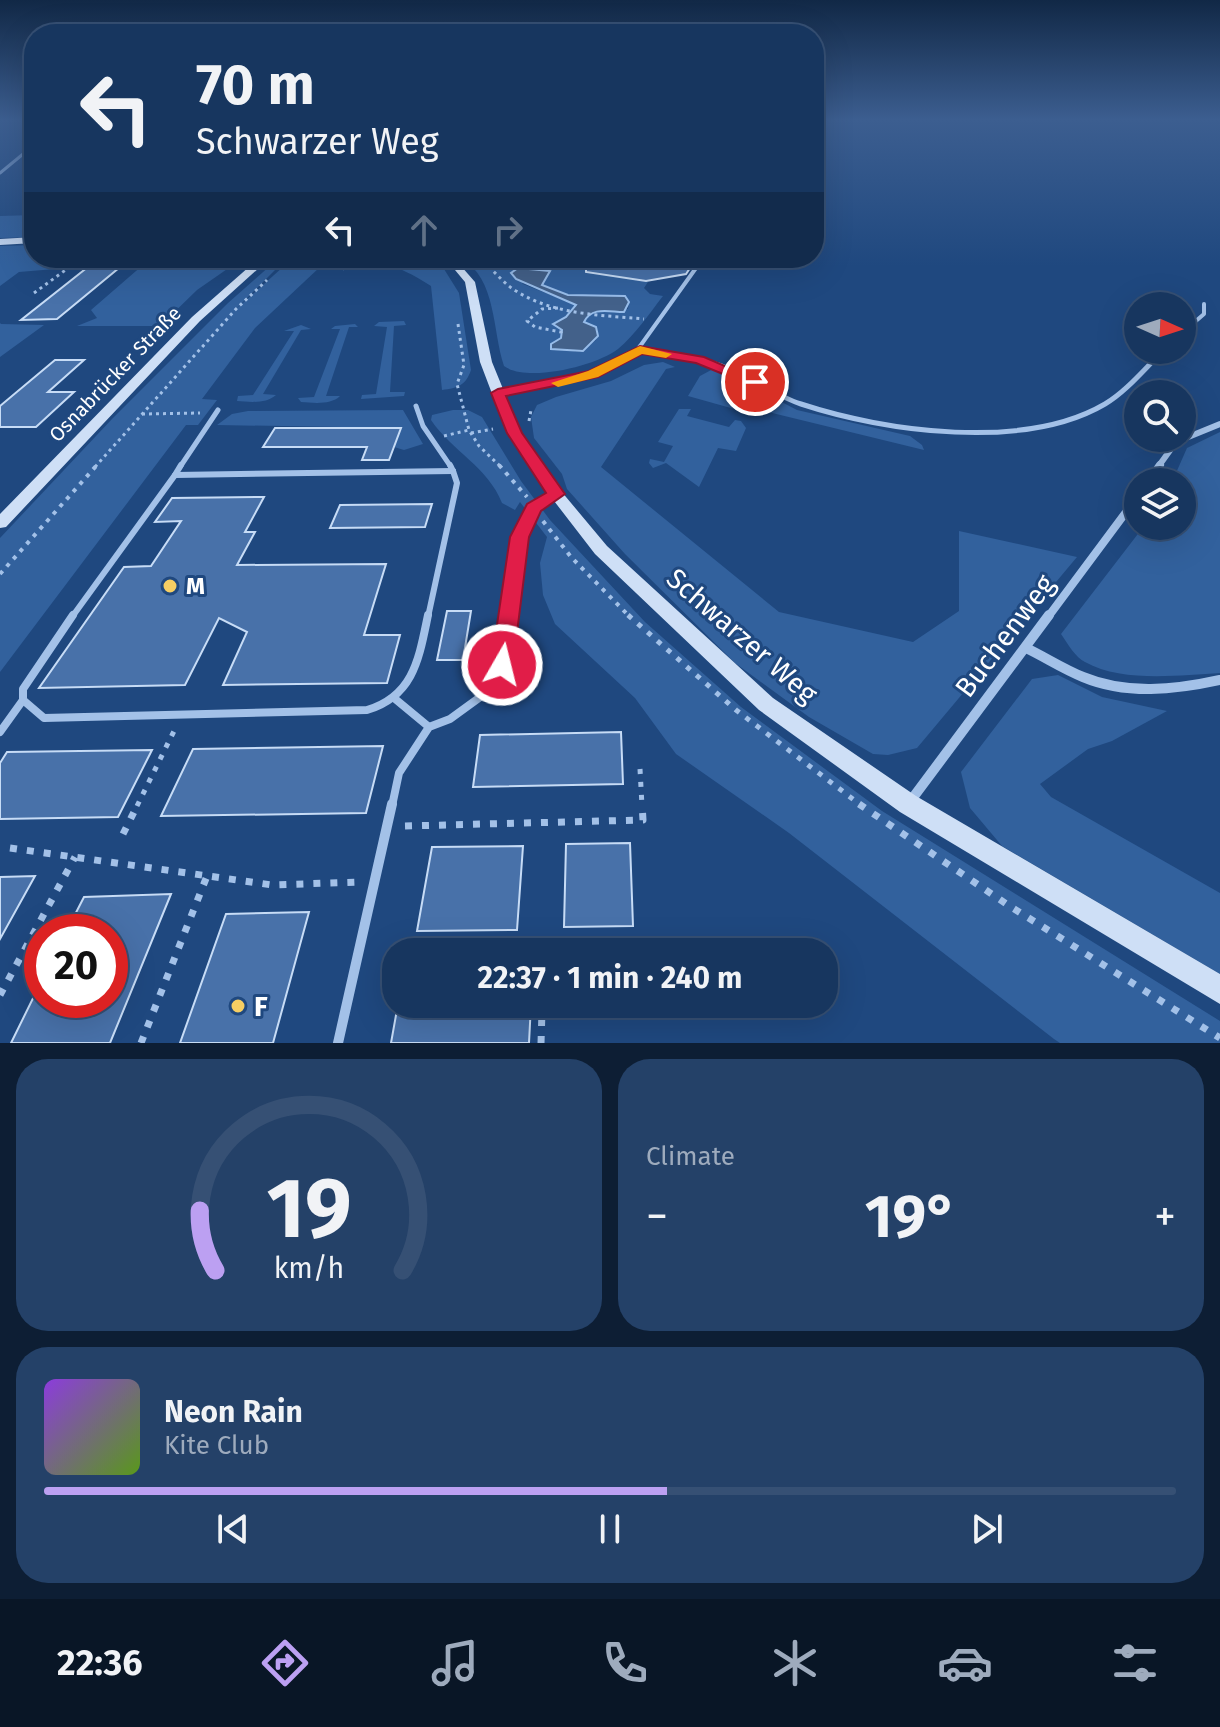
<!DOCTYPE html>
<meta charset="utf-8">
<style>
body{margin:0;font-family:"Fira Sans",sans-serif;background:#244168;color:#f1f3f6;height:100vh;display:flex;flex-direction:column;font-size:30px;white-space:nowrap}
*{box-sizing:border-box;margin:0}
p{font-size:26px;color:#9eabbd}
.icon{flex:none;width:44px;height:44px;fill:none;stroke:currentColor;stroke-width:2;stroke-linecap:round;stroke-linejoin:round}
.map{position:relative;height:1043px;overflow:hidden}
.sheet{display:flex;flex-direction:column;gap:16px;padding:16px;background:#0d1e34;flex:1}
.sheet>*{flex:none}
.top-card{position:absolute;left:24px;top:24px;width:800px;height:244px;border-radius:32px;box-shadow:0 8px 32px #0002,0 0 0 2px #365074;background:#17365f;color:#f1f3f6;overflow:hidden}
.needle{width:52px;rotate:93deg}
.controls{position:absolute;left:1124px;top:292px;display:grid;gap:16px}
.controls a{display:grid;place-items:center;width:72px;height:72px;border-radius:50%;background:#17365f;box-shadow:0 8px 32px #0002,0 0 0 2px #365074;font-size:40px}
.speed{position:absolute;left:24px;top:914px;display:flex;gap:16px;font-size:40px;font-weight:700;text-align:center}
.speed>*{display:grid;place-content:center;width:104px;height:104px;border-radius:50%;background:#17365f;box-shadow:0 8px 32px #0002,0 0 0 2px #365074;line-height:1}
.speed .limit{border:12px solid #d22;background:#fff;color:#111}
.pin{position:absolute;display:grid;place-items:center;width:68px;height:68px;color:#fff;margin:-34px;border:4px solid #fff;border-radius:50%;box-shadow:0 2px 8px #0007}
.me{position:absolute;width:88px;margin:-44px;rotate:8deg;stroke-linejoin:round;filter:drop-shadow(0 0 6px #0008)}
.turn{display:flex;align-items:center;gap:28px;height:168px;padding:0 40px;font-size:36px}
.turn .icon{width:104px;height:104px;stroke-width:2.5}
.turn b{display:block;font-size:56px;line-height:68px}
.lanes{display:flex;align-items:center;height:76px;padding:0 40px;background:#0003;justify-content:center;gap:40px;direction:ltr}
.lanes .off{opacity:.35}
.big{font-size:60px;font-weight:700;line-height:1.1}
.sheet .card{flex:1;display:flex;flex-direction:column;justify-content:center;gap:12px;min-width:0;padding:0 28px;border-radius:32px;background:#244168}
.sheet .dial{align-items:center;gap:0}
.dial svg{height:208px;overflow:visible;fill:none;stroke:#365074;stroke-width:7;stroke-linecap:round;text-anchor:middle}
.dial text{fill:#f1f3f6;stroke:none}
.song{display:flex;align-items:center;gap:24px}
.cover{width:96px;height:96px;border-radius:12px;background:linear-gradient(135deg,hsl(270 70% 55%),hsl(90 70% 35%))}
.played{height:8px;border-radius:4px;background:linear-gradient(90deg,#bca0f2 55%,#365074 55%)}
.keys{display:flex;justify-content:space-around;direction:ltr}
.heat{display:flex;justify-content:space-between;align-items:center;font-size:44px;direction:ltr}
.sheet .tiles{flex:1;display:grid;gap:16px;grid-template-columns:1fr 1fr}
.card:last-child{grid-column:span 2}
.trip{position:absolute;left:382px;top:938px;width:456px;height:80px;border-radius:32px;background:#17365f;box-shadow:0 8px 32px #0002,0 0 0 2px #365074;font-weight:700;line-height:80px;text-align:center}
.tab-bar{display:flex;height:128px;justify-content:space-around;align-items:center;background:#091626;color:#9eabbd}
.tab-bar .icon{width:56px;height:56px}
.tab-bar .active{color:#bca0f2}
.tab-bar b{font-size:36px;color:#f1f3f6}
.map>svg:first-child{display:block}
</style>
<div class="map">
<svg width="1220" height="1043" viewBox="0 0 1220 1043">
<rect width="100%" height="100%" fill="#1f487f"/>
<g fill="#32619d" fill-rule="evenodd">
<polygon points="34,215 34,237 0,238 0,216"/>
<polygon points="34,245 34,258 75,258 55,269 19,272 0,286 0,246"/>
<polygon points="151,258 243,258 197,290 160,326 77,326 97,318 91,310"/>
<path d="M279,258H287L235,310L293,258H422L444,269L459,293L471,370C466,385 458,388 442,390L431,286C393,262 383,262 339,262L335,267H320L255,328L202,399L217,400L198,425H186L0,672V538L112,419L228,303Z"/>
<path d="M461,258H614H598L589,270L648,282L644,288L650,294L663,296C649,314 635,335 618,349C596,366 527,383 504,366C492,330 497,279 461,258ZM535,267L546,279L542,281V285C568,301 597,293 625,296L629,302L628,309C612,311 592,306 584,322L598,330L596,340L580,352L566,350L561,327L554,323L566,317L576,305L523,284L513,270Z"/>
<polygon points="404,321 406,325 394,326 390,392 405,392 404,396 361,399 362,395 376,394 387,327 374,326 379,322"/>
<polygon points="0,323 1,324 44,325 0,357"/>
<path d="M355,324L358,327H349L326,396H340C331,405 314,403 301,402L298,398L314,397L340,329H331L335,326Z"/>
<path d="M301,325L311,329L301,330L263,394L276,395C266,404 250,402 237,401L238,396L253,395L294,331H284Z"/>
<polygon points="663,362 675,367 666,369 601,467 779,612 913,642 959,611 959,531 1077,557 917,748 888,755 873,754 809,717 735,663 625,554 567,489 562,474 534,438 531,417 537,405 556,397 611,381 644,365"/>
<polygon points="713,369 734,377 797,410 910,436 922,445 924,450 748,407 745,412 688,396 700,376"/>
<polygon points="679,409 691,409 687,416 729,427 735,420 741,421 746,428 736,451 718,448 699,487 666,463 653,468 649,463 650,459 664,462 673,446 658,442"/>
<polygon points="403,410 423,444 404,450 394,447 400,428 217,425 232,414 248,411"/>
<path d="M453,410H468L482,417L521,481L550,520L645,622L741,707L882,811L1220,1021V1043H1060L1054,1039L789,833L676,754L635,698L555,624L543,595L540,563L547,537L520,502L515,510L502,503C488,467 452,451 431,420L432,415Z"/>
<path d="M1220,432V673C1180,675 1122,683 1085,662C1076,658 1067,643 1061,634L1144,526H1182V482H1172L1187,448Z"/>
<polygon points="1058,675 1102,697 1167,711 1112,741 1088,749 1040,784 1051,797 1220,893 1220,974 1002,846 970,808 961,772 1032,679"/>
</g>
<path fill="#43618a" stroke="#97bce9" stroke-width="2" d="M518,268L550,271L542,285L568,295L625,296L629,302L624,312C609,312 592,306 584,322L596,327L598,336L583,351L551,349V344L561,338L562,330L553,324L566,317L576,305L516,279L511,273Z"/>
<g fill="#4871a9" stroke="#c7dcf6" stroke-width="2">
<polygon points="632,260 690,268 686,274 646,281 586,272 586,268"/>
<polygon points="93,263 125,263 57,319 21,320"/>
<polygon points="55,360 84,360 48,392 74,392 36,427 0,427 0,406"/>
<polygon points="275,428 401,428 389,460 362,460 367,447 263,447"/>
<polygon points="264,497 245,532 255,532 237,565 386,564 364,635 400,635 387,683 223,685 247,632 219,618 185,685 39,688 124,567 151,566 181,521 155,522 172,498"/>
<polygon points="432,504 425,527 330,528 340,505"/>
<polygon points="447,611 471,611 463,660 437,660"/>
<polygon points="621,732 623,784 473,787 480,735"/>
<polygon points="383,746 366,813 161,816 193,749"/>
<polygon points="152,750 118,817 0,819 0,763 7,752"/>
<polygon points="630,843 633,926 564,927 566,844"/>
<polygon points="523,846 517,930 417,931 432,847"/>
<polygon points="35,876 0,939 0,877"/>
<polygon points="171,894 110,1043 11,1043 42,980 42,1000 110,1000 110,932 66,932 84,897"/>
<polygon points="309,912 273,1043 180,1043 226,914"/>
<polygon points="398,1004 531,1004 529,1043 391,1043"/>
</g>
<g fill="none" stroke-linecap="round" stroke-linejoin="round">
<g stroke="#a3c1e8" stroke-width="3" stroke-dasharray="3 4" stroke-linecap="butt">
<polyline points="318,258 344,269"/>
<polyline points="414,258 427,263"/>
<path d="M478,258C492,267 501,282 516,291C554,315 601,315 644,319"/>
<polyline points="279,268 290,258"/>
<polyline points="34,293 82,258"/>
<polyline points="558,308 542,309 527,321 535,327 561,332 562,336"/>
<polyline points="458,324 464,365 457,384 469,430 479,446 501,467"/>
<polyline points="142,414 200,413"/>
<polyline points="529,421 531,410"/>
<polyline points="471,433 493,429"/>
<polyline points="444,436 469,430"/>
<polyline points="95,467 236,309 267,280"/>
</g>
<g stroke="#a3c1e8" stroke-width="4" stroke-dasharray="4 6" stroke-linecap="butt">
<polyline points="499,465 527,497"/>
<polyline points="543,521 571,557 630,617"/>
<polyline points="0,574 97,465"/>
</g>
<g stroke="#a3c1e8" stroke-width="5" stroke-dasharray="5 8" stroke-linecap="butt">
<polyline points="628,615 736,710 862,806"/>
<polyline points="640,769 642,806"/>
<polyline points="137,806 175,729"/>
</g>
<g stroke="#a3c1e8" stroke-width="7" stroke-dasharray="7 10" stroke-linecap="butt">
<polyline points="859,804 1008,905 1220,1038"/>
<polyline points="405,826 643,820 642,804"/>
<polyline points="123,834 138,804"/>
<polyline points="10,848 272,885 359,882"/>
<polyline points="0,995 75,857"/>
<polyline points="141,1043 207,876"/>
<polyline points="541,1043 542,1011"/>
</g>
<g stroke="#a3c1e8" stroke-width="4">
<polyline points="1182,333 1204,314 1204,304"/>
<polyline points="638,349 701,261 675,258"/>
</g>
<g stroke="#a3c1e8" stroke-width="5">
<path d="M640,350C670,354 701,358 730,369C754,379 776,396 801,404C886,432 1025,451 1105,404C1128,390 1145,368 1164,350"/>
<path d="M498,393C535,386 617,378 640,347"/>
<polyline points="416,406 423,426 451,467"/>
<polyline points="180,467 218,410"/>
</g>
<g stroke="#a3c1e8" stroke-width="6">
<polyline points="450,465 453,471"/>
<polyline points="175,475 181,465"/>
<polyline points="72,617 175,475 453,471"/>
<polyline points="428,617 457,483 453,471"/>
<polyline points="509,617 520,537 534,508 556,494"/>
</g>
<g stroke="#a3c1e8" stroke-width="8">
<path d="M73,615L23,689V700L44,718L367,710C414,696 419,658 428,615"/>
<polyline points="394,698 429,727"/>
<polyline points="0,732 23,700"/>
<polyline points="392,806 399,773 429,727 450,719 483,695 502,665 509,615"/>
</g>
<polyline stroke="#a3c1e8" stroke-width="10" points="338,1043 392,804"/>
<polyline stroke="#a3c1e8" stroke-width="3" points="0,173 34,145"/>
<polyline stroke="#a3c1e8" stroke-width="6" points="1158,467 1176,442 1220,424"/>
<g stroke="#a3c1e8" stroke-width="8">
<polyline points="1148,482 1160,465"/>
<polyline points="1048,617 1138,496"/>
</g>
<g stroke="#a3c1e8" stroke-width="10">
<path d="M1026,648C1045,657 1063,669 1083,677C1126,695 1175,690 1220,680"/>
<polyline points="909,803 1049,615"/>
</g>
<g fill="#cedff6" fill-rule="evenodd">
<polygon points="34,237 34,243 0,245 0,239"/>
<polygon points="259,258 270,258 200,321 6,527 0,528 0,514 192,317"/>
<polygon points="436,258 448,258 461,266 475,282 492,362 521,433 561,491 607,546 773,698 916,796 1220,974 1220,1004 900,812 759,710 595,554 551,497 507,433 480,362 465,282 455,270"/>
</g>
</g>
<linearGradient id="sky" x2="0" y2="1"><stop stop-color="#112846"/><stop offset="0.45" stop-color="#3c5e90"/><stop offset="1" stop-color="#3c5e90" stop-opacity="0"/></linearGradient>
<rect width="1220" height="266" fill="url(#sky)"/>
<polygon fill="#e11d48" stroke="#92132f" stroke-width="2" points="640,346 704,357 762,382 755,387 696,363 642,354 598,377 506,396 522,433 565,494 541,511 529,537 513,665 510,671 502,674 494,671 491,665 510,537 527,504 546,493 507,433 491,393 498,389 589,371"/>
<polygon fill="#f59e0b" points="640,346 672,354 666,358 642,354 598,377 558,387 551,383 588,371"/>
<g fill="#f6ce63" stroke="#1f487f" stroke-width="3">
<circle cx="170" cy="586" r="8"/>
<circle cx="238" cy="1006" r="8"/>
</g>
<g text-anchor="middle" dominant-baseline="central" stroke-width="6" stroke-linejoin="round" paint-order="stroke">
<g font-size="20" fill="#fff" stroke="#1f487f">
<text transform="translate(115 374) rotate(-46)">Osnabrücker Straße</text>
</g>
<g font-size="24" font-weight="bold" fill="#fff" stroke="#1f487f" text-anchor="start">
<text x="186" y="586">M</text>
</g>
<g font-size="28" fill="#fff" stroke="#1f487f">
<text transform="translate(742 636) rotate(41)">Schwarzer Weg</text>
<text transform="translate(1005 636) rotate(-53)">Buchenweg</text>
</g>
<g font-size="28" font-weight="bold" fill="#fff" stroke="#1f487f" text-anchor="start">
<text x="254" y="1006">F</text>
</g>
</g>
</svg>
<div class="controls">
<a><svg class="needle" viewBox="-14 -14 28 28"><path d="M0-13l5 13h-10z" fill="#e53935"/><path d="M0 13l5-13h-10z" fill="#9eabbd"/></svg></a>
<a><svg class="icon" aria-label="search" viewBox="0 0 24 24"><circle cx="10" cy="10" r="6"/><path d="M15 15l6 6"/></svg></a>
<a><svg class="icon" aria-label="layers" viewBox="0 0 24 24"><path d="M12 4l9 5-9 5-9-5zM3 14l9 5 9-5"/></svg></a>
</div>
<div class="speed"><div class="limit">20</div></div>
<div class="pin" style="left:755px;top:382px;background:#d93025"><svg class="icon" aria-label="arrive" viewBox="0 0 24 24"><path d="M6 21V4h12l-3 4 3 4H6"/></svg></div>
<svg class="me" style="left:502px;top:665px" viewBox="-20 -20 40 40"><circle r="17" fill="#e11d48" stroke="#fff" stroke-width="3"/><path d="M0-11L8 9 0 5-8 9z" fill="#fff"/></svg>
<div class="trip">22:37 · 1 min · 240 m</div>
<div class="top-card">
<div class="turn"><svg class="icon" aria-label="left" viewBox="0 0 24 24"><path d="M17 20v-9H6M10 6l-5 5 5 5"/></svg><div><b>70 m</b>Schwarzer Weg</div></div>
<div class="lanes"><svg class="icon" aria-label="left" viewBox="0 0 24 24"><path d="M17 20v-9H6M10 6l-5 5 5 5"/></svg><svg class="icon off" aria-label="ahead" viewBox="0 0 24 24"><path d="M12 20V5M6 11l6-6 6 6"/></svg><svg class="icon off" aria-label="right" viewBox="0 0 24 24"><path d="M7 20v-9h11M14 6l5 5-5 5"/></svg></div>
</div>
</div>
<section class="sheet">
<div class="tiles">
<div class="card dial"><svg viewBox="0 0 100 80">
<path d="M14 69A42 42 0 1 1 86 69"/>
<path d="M14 69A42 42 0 0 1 8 46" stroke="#bca0f2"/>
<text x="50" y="56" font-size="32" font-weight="700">19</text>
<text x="50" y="72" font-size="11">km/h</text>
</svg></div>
<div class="card"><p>Climate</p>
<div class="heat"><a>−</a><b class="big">19°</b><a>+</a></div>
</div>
<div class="card">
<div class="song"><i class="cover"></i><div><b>Neon Rain</b><p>Kite Club</p></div></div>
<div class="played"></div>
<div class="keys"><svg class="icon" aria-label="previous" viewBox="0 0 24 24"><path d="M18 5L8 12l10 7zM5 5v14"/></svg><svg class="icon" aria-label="pause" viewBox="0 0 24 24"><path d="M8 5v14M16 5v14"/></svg><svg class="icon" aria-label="next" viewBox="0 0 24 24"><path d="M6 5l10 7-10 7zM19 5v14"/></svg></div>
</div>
</div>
</section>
<nav class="tab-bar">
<b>22:36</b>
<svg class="icon active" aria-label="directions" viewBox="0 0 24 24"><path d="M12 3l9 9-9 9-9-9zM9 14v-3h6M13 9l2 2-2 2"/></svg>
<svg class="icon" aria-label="music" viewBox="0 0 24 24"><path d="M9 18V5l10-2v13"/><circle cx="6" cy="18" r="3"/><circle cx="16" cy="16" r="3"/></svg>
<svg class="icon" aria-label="phone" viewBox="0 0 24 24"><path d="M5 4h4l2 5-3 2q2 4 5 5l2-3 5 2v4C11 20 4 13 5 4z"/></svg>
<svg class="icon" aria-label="climate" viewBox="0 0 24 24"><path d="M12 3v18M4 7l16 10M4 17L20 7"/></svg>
<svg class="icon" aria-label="car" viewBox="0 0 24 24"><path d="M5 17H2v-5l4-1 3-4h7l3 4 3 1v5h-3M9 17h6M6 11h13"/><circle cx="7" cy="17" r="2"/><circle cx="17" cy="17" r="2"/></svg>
<svg class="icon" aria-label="filters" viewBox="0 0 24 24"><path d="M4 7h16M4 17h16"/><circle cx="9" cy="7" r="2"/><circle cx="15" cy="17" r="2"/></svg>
</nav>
